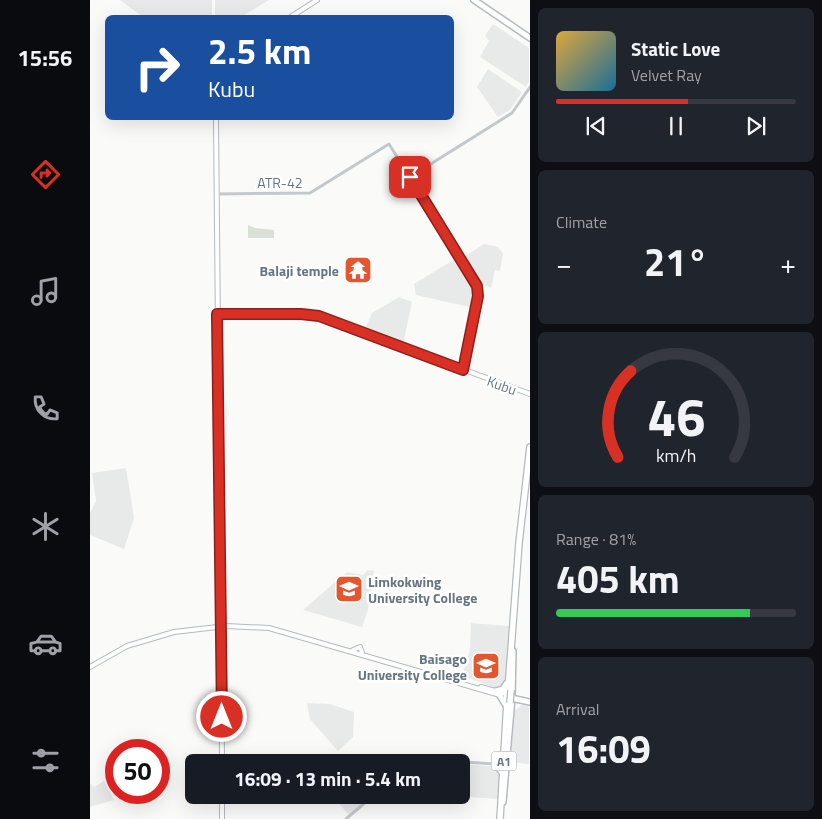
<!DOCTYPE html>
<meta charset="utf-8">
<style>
body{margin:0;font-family:"Titillium Web",sans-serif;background:#20242c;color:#f1f3f6;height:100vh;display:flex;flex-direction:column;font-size:19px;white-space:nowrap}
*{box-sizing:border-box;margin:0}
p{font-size:16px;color:#9ea1a6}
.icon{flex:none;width:28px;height:28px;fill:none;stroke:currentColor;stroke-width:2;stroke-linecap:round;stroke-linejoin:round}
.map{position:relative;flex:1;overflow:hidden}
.panel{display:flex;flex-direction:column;gap:8px;padding:8px;background:#0d0f14;width:292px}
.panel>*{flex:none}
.guide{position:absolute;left:15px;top:15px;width:349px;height:105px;border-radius:8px;box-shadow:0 5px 20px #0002;background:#1a4fa0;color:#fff;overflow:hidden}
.speed{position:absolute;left:15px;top:739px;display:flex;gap:10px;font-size:25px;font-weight:700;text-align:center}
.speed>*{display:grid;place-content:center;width:65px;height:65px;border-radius:50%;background:#171b24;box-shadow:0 5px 20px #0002;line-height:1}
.speed .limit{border:8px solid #d22;background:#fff;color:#111}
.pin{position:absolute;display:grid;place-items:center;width:42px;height:42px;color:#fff;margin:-21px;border-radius:10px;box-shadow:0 2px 8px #0006}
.me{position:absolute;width:55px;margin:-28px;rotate:0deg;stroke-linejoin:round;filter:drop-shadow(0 0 4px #0008)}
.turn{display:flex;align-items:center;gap:18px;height:105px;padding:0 20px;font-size:22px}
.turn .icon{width:65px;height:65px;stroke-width:2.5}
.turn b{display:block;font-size:35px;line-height:42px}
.big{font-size:38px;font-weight:700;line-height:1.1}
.panel .widget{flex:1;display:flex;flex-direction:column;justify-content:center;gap:8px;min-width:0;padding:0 18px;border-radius:8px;background:#20242c}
.panel .dial{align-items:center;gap:0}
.dial svg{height:130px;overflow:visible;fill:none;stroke:#363941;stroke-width:7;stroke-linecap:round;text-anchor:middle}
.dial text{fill:#f1f3f6;stroke:none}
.song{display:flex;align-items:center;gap:15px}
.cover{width:60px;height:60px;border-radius:8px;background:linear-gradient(135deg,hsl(40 70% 55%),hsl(200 70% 35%))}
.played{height:5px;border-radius:2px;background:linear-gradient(90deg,#d93025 55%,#363941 55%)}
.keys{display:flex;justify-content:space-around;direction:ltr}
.heat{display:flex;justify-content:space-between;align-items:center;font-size:28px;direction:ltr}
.charge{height:8px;border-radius:4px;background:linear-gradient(90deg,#34c759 81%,#363941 0)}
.trip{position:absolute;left:95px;top:754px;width:285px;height:50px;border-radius:8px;background:#171b24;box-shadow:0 5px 20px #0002;font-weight:700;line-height:50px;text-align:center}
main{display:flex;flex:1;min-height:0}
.tabs{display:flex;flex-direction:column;width:90px;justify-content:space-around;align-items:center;background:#090b0e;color:#9ea1a6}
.tabs .icon{width:35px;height:35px}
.tabs .selected{color:#d93025}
.tabs b{font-size:22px;color:#f1f3f6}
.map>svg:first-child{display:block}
</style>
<main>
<nav class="tabs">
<b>15:56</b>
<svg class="icon selected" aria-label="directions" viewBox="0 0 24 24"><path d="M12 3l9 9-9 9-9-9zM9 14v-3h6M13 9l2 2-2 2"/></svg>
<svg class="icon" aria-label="music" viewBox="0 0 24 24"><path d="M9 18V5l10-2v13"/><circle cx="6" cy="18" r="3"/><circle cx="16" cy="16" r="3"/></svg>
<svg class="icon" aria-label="phone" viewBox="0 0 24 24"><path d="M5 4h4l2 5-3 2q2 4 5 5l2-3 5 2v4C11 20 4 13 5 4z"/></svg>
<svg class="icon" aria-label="climate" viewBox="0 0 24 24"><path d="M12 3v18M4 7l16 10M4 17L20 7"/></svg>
<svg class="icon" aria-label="car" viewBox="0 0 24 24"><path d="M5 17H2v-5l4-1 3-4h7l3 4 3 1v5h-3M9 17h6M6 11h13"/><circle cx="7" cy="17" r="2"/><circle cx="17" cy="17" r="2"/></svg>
<svg class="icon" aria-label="filters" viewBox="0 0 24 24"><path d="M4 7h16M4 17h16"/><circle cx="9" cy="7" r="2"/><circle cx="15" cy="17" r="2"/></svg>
</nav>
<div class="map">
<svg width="440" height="819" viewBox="0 0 440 819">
<rect width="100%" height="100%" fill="#fafaf8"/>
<g fill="#e8e9e9">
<polygon points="30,0 122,0 122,17 53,17"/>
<polygon points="125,0 179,0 151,17 125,18"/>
<polygon points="403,24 439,48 439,81 436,87 390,57 399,41 395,36"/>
<polygon points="398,69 432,92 420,110 408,117 387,87"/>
<polygon points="394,244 408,247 413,254 410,271 405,270 401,288 391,283 374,257"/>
<polygon points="365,259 369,260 384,283 387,293 384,308 326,295 324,284"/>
<polygon points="309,297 322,302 314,340 311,343 275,329 282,313"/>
<polygon points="36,468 44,518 34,549 0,535 0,513 6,501 2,473"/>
<polygon points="278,570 284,571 278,610 272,627 213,610 257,572 273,575"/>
<polygon points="381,623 419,626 416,683 409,689 372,676 380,650"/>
<polygon points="217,703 240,704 264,712 263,737 248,751 220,719"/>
<polygon points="432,705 439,706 439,764 421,762 424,711"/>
<polygon points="371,764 409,767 411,771 408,799 366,796 371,795"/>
<polygon points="14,781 24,800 0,807 0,783 4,787"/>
<polygon points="242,795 280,795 281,796 259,815"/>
</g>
<polygon fill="#dadfd7" points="158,225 165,228 184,230 184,238 158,238"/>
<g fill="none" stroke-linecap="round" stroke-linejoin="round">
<defs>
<g id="secondary">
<polyline points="199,18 227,0"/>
<polyline points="126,118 132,762"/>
<polyline points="127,314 205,313 229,316 440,394"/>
<polyline points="263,650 270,647 272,652"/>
<polyline points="0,667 37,646 84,632 136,626 179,628 410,695"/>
<polyline points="391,687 416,694"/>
<polyline points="132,795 132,819"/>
</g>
<g id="primary">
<polyline points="384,0 440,38"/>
<polyline points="406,691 413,689 416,684"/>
<polyline points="409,694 415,704"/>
<polyline points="421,698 440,702"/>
<polyline points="416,705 417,686"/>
<polyline points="413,802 422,698 423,651"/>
</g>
<g id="trunk">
<polyline points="418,690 429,543 440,447"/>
<polyline points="406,764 412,772"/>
<polyline points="410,819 417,702"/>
</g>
</defs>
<use href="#secondary" stroke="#b3babf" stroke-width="6"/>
<use href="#primary" stroke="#b5babe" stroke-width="8"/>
<use href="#trunk" stroke="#b4b9bd" stroke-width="8"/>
<g stroke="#c3c8cc" stroke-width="3">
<polyline points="320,177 422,113 440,87"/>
<polyline points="127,194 220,193 299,144 386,284 388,296 373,370"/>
<polyline points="321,762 328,759 405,764"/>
<polyline points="256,819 284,795"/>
</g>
<use href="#secondary" stroke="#fff" stroke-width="4"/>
<use href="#primary" stroke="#fff" stroke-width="5"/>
<use href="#trunk" stroke="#fff" stroke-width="5.5"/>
<defs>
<polyline id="trunk-bridge" points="420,703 421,690"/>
</defs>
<use href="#trunk-bridge" stroke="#b4b9bd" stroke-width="8" stroke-linecap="butt"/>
<use href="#trunk-bridge" stroke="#fff" stroke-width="5.5"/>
</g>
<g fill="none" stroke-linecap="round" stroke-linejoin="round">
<defs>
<polyline id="route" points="132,717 127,314 211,314 229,316 373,370 388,296 387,286 320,177"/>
</defs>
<use href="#route" stroke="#8d1f18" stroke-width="12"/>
<use href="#route" stroke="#d93025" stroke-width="9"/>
</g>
<defs>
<symbol id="temple-square" viewBox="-11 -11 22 22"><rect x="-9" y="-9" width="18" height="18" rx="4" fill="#e4572e" stroke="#fff"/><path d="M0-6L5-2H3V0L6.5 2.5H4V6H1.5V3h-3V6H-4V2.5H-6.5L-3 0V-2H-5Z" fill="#fff"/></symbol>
<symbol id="university-square" viewBox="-11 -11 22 22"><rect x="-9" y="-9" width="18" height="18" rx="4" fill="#e4572e" stroke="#fff"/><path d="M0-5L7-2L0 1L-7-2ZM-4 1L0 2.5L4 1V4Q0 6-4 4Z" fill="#fff"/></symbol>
</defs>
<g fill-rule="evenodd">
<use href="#temple-square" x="252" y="254" width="32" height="32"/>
<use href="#university-square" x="243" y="573" width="32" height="32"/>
<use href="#university-square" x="380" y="650" width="32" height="32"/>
</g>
<g text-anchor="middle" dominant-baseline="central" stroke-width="5" stroke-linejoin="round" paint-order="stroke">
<rect fill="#fff" stroke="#939fa8" stroke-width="1" x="401.5" y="751.5" width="25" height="19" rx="4"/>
<g font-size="12" font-weight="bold" fill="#657683">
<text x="414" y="761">A1</text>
</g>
<g font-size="14" fill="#657683" stroke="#fff">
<text x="190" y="182">ATR-42</text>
<text transform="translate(412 385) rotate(20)">Kubu</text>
</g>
<g font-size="14" font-weight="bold" fill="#657683" stroke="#fff" text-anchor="end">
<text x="249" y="270">Balaji temple</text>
<text x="278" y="581" text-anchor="start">Limkokwing<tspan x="278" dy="16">University College</tspan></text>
<text x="377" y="658">Baisago<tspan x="377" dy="16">University College</tspan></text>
</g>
</g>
</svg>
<div class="speed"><div class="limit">50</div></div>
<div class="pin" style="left:320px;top:177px;background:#d93025"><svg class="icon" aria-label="arrive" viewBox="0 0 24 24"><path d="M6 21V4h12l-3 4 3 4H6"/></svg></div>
<svg class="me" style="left:132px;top:717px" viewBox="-20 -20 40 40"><circle r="17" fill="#d93025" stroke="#fff" stroke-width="3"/><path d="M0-11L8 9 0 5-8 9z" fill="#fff"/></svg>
<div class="trip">16:09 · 13 min · 5.4 km</div>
<div class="guide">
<div class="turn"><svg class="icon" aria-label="right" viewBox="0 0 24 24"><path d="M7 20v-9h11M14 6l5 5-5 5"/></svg><div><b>2.5 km</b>Kubu</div></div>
</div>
</div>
<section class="panel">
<div class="widget">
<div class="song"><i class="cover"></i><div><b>Static Love</b><p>Velvet Ray</p></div></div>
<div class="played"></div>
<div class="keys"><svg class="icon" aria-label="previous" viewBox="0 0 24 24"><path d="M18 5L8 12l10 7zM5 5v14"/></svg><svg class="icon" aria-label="pause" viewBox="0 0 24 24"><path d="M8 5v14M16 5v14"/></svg><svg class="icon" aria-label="next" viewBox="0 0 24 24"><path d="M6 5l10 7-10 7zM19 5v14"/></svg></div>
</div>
<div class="widget"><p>Climate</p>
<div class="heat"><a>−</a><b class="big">21°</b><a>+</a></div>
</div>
<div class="widget dial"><svg viewBox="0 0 100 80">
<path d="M14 69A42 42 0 1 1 86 69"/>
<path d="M14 69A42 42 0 0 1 22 16" stroke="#d93025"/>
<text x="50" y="56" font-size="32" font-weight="700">46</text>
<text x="50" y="72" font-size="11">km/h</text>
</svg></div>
<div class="widget"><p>Range · 81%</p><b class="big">405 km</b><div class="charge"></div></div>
<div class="widget"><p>Arrival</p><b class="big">16:09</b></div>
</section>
</main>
